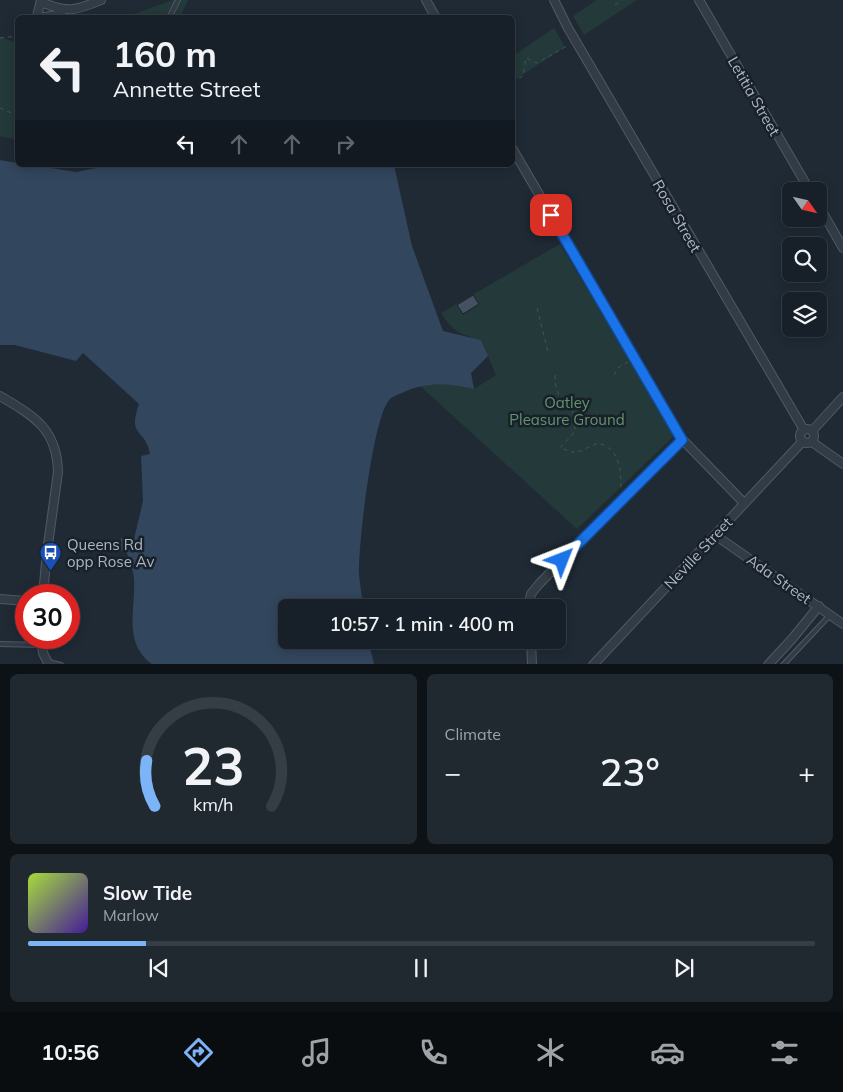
<!DOCTYPE html>
<meta charset="utf-8">
<style>
body{margin:0;font-family:Mulish,sans-serif;background:#202830;color:#f1f3f6;height:100vh;display:flex;flex-direction:column;font-size:19px;white-space:nowrap}
*{box-sizing:border-box;margin:0}
p{font-size:16px;color:#9ea3a8}
.icon{flex:none;width:28px;height:28px;fill:none;stroke:currentColor;stroke-width:2;stroke-linecap:round;stroke-linejoin:round}
.map{position:relative;height:664px;overflow:hidden}
.drawer{display:flex;flex-direction:column;gap:10px;padding:10px;background:#0d1216;flex:1}
.drawer>*{flex:none}
.banner{position:absolute;left:15px;top:15px;width:500px;height:152px;border-radius:8px;box-shadow:0 2px 12px #0003,0 0 0 1px #363e45;background:#172028;color:#f1f3f6;overflow:hidden}
.needle{width:32px;rotate:124deg}
.fabs{position:absolute;left:782px;top:182px;display:grid;gap:10px}
.fabs a{display:grid;place-items:center;width:45px;height:45px;border-radius:8px;background:#172028;box-shadow:0 2px 12px #0003,0 0 0 1px #363e45;font-size:25px}
.speed{position:absolute;left:15px;top:584px;display:flex;gap:10px;font-size:25px;font-weight:700;text-align:center}
.speed>*{display:grid;place-content:center;width:65px;height:65px;border-radius:50%;background:#172028;box-shadow:0 2px 12px #0003,0 0 0 1px #363e45;line-height:1}
.speed .limit{border:8px solid #d22;background:#fff;color:#111}
.pin{position:absolute;display:grid;place-items:center;width:42px;height:42px;color:#fff;margin:-21px;border-radius:10px;box-shadow:0 2px 8px #0006}
.me{position:absolute;width:55px;margin:-28px;rotate:45deg;stroke-linejoin:round;filter:drop-shadow(0 0 4px #0008)}
.turn{display:flex;align-items:center;gap:18px;height:105px;padding:0 15px;font-size:22px}
.turn .icon{width:65px;height:65px;stroke-width:2.5}
.turn b{display:block;font-size:35px;line-height:42px}
.lanes{display:flex;align-items:center;height:48px;padding:0 15px;background:#0003;justify-content:center;gap:25px;direction:ltr}
.lanes .off{opacity:.35}
.big{font-size:38px;font-weight:600;line-height:1.1}
.drawer .tile{flex:1;display:flex;flex-direction:column;justify-content:center;gap:8px;min-width:0;padding:0 18px;border-radius:8px;background:#202830}
.drawer .dial{align-items:center;gap:0}
.dial svg{height:130px;overflow:visible;fill:none;stroke:#363e45;stroke-width:7;stroke-linecap:round;text-anchor:middle}
.dial text{fill:#f1f3f6;stroke:none}
.song{display:flex;align-items:center;gap:15px}
.cover{width:60px;height:60px;border-radius:8px;background:linear-gradient(135deg,hsl(80 70% 55%),hsl(260 70% 35%))}
.played{height:5px;border-radius:2px;background:linear-gradient(90deg,#7db3f7 15%,#363e45 15%)}
.keys{display:flex;justify-content:space-around;direction:ltr}
.heat{display:flex;justify-content:space-between;align-items:center;font-size:28px;direction:ltr}
.drawer .tiles{flex:1;display:grid;gap:10px;grid-template-columns:1fr 1fr}
.tile:last-child{grid-column:span 2}
.trip{position:absolute;left:278px;top:599px;width:288px;height:50px;border-radius:8px;background:#172028;box-shadow:0 2px 12px #0003,0 0 0 1px #363e45;font-weight:600;line-height:50px;text-align:center}
.tabs{display:flex;height:80px;justify-content:space-around;align-items:center;background:#090d10;color:#9ea3a8}
.tabs .icon{width:35px;height:35px}
.tabs .active{color:#7db3f7}
.tabs b{font-size:22px;color:#f1f3f6}
.map>svg:first-child{display:block}
</style>
<div class="map">
<svg width="843" height="665" viewBox="0 0 843 665">
<rect width="100%" height="100%" fill="#1f2a35"/>
<g fill="#243939">
<polygon points="173,0 188,0 180,17 122,18"/>
<polygon points="597,0 637,0 584,35 573,16"/>
<polygon points="554,28 565,47 513,81 513,56"/>
<polygon points="0,37 17,43 17,140 0,136"/>
<path d="M560,244L674,436L577,529L419,385L454,384L474,389L496,375L481,340C460,334 453,332 441,313Z"/>
</g>
<path fill="#32465d" d="M0,160L17,163L18,165H32L76,172L111,165H394L412,246L443,331L481,340L488,356L471,373L474,389C449,383 426,382 404,392C400,394 393,396 390,399C373,415 358,546 359,574C360,585 362,596 363,607L286,608V640H368L374,664L153,665C122,643 136,609 134,578C133,569 129,560 126,551L120,550L121,538L134,539L143,501L141,456L150,454C145,427 127,438 139,404L83,353L76,361L15,345H0Z"/>
<polygon fill="#455160" stroke="#1a232c" points="473,295 479,304 463,314 457,305"/>
<g fill="none" stroke-linecap="round" stroke-linejoin="round">
<defs>
<g id="lane">
<polyline points="37,16 64,12"/>
<polyline points="169,18 178,0"/>
<polyline points="0,644 41,645"/>
<polyline points="49,662 61,665"/>
<polyline points="783,665 830,615"/>
</g>
<g id="street">
<polyline points="426,0 436,18"/>
<polyline points="554,0 568,28 804,430"/>
<polyline points="699,0 810,191"/>
<path d="M41,2C68,13 75,11 101,0"/>
<polyline points="37,16 41,0"/>
<polyline points="512,148 682,439 744,503"/>
<polyline points="819,206 843,248"/>
<path d="M0,396C34,416 57,429 58,472L47,552L43,595"/>
<circle cx="807" cy="436" r="7"/>
<polyline points="812,431 843,397"/>
<polyline points="812,442 843,464"/>
<polyline points="715,535 843,624"/>
<polyline points="0,599 26,601"/>
<polyline points="528,608 531,594 539,584 682,439"/>
<polyline points="41,638 43,653 49,665"/>
<polyline points="531,640 532,665"/>
<polyline points="593,665 803,441"/>
<polyline points="768,665 792,639 819,606"/>
</g>
</defs>
<use href="#lane" stroke="#505964" stroke-width="6"/>
<use href="#street" stroke="#505964" stroke-width="10"/>
<g stroke="#405556" stroke-width="1" stroke-dasharray="4 4" stroke-linecap="butt">
<polyline points="615,5 622,0"/>
<polyline points="0,38 18,36"/>
<polyline points="512,82 523,76 526,58 537,63 569,45"/>
<polyline points="0,108 18,116"/>
<polyline points="537,308 548,352"/>
<path d="M555,375C555,391 559,399 572,409L575,429L573,434L560,448L576,453L598,443C620,449 621,469 621,489"/>
<polyline points="614,375 619,367 628,362"/>
</g>
<use href="#lane" stroke="#323c46" stroke-width="4"/>
<use href="#street" stroke="#323c46" stroke-width="8"/>
</g>
<g fill="none" stroke-linecap="round" stroke-linejoin="round">
<defs>
<polyline id="route" points="551,215 682,440 562,560"/>
</defs>
<use href="#route" stroke="#114b97" stroke-width="12"/>
<use href="#route" stroke="#1a73e8" stroke-width="9"/>
</g>
<defs>
<symbol id="bus-pin" viewBox="-11 -11 22 30"><path d="M0 17L-7.5 6A9.5 9.5 0 1 1 7.5 6Z" fill="#1a4fb4" stroke="#18212a"/><path d="M-5-6H5V4H4V6H2V4H-2V6H-4V4H-5ZM-3.5-4V0h7V-4ZM-3.5 1.2v1.5H-2V1.2ZM2 1.2v1.5H3.5V1.2Z" fill="#fff"/></symbol>
</defs>
<g fill-rule="evenodd">
<use href="#bus-pin" x="38" y="540" width="25" height="34"/>
</g>
<g text-anchor="middle" dominant-baseline="central" stroke-width="5" stroke-linejoin="round" paint-order="stroke">
<g font-size="15" fill="#acb6c3" stroke="#18212a">
<text transform="translate(754 96) rotate(60)">Letitia Street</text>
<text transform="translate(677 216) rotate(60)">Rosa Street</text>
<text transform="translate(698 553) rotate(-47)">Neville Street</text>
<text transform="translate(779 579) rotate(35)">Ada Street</text>
</g>
<g font-size="15" fill="#64936d" stroke="#18212a">
<text x="567" y="402">Oatley<tspan x="567" dy="17">Pleasure Ground</tspan></text>
</g>
<g font-size="15" fill="#acb6c3" stroke="#18212a" text-anchor="start">
<text x="67" y="544">Queens Rd<tspan x="67" dy="17">opp Rose Av</tspan></text>
</g>
</g>
</svg>
<div class="fabs">
<a><svg class="needle" viewBox="-14 -14 28 28"><path d="M0-13l5 13h-10z" fill="#e53935"/><path d="M0 13l5-13h-10z" fill="#9ea3a8"/></svg></a>
<a><svg class="icon" aria-label="search" viewBox="0 0 24 24"><circle cx="10" cy="10" r="6"/><path d="M15 15l6 6"/></svg></a>
<a><svg class="icon" aria-label="layers" viewBox="0 0 24 24"><path d="M12 4l9 5-9 5-9-5zM3 14l9 5 9-5"/></svg></a>
</div>
<div class="speed"><div class="limit">30</div></div>
<div class="pin" style="left:551px;top:215px;background:#d93025"><svg class="icon" aria-label="arrive" viewBox="0 0 24 24"><path d="M6 21V4h12l-3 4 3 4H6"/></svg></div>
<svg class="me" style="left:562px;top:560px" viewBox="-20 -20 40 40"><path d="M0-17L14 15 0 8-14 15z" fill="#1a73e8" stroke="#fff" stroke-width="4"/></svg>
<div class="trip">10:57 · 1 min · 400 m</div>
<div class="banner">
<div class="turn"><svg class="icon" aria-label="left" viewBox="0 0 24 24"><path d="M17 20v-9H6M10 6l-5 5 5 5"/></svg><div><b>160 m</b>Annette Street</div></div>
<div class="lanes"><svg class="icon" aria-label="left" viewBox="0 0 24 24"><path d="M17 20v-9H6M10 6l-5 5 5 5"/></svg><svg class="icon off" aria-label="ahead" viewBox="0 0 24 24"><path d="M12 20V5M6 11l6-6 6 6"/></svg><svg class="icon off" aria-label="ahead" viewBox="0 0 24 24"><path d="M12 20V5M6 11l6-6 6 6"/></svg><svg class="icon off" aria-label="right" viewBox="0 0 24 24"><path d="M7 20v-9h11M14 6l5 5-5 5"/></svg></div>
</div>
</div>
<section class="drawer">
<div class="tiles">
<div class="tile dial"><svg viewBox="0 0 100 80">
<path d="M14 69A42 42 0 1 1 86 69"/>
<path d="M14 69A42 42 0 0 1 9 41" stroke="#7db3f7"/>
<text x="50" y="56" font-size="32" font-weight="700">23</text>
<text x="50" y="72" font-size="11">km/h</text>
</svg></div>
<div class="tile"><p>Climate</p>
<div class="heat"><a>−</a><b class="big">23°</b><a>+</a></div>
</div>
<div class="tile">
<div class="song"><i class="cover"></i><div><b>Slow Tide</b><p>Marlow</p></div></div>
<div class="played"></div>
<div class="keys"><svg class="icon" aria-label="previous" viewBox="0 0 24 24"><path d="M18 5L8 12l10 7zM5 5v14"/></svg><svg class="icon" aria-label="pause" viewBox="0 0 24 24"><path d="M8 5v14M16 5v14"/></svg><svg class="icon" aria-label="next" viewBox="0 0 24 24"><path d="M6 5l10 7-10 7zM19 5v14"/></svg></div>
</div>
</div>
</section>
<nav class="tabs">
<b>10:56</b>
<svg class="icon active" aria-label="directions" viewBox="0 0 24 24"><path d="M12 3l9 9-9 9-9-9zM9 14v-3h6M13 9l2 2-2 2"/></svg>
<svg class="icon" aria-label="music" viewBox="0 0 24 24"><path d="M9 18V5l10-2v13"/><circle cx="6" cy="18" r="3"/><circle cx="16" cy="16" r="3"/></svg>
<svg class="icon" aria-label="phone" viewBox="0 0 24 24"><path d="M5 4h4l2 5-3 2q2 4 5 5l2-3 5 2v4C11 20 4 13 5 4z"/></svg>
<svg class="icon" aria-label="climate" viewBox="0 0 24 24"><path d="M12 3v18M4 7l16 10M4 17L20 7"/></svg>
<svg class="icon" aria-label="car" viewBox="0 0 24 24"><path d="M5 17H2v-5l4-1 3-4h7l3 4 3 1v5h-3M9 17h6M6 11h13"/><circle cx="7" cy="17" r="2"/><circle cx="17" cy="17" r="2"/></svg>
<svg class="icon" aria-label="filters" viewBox="0 0 24 24"><path d="M4 7h16M4 17h16"/><circle cx="9" cy="7" r="2"/><circle cx="15" cy="17" r="2"/></svg>
</nav>
